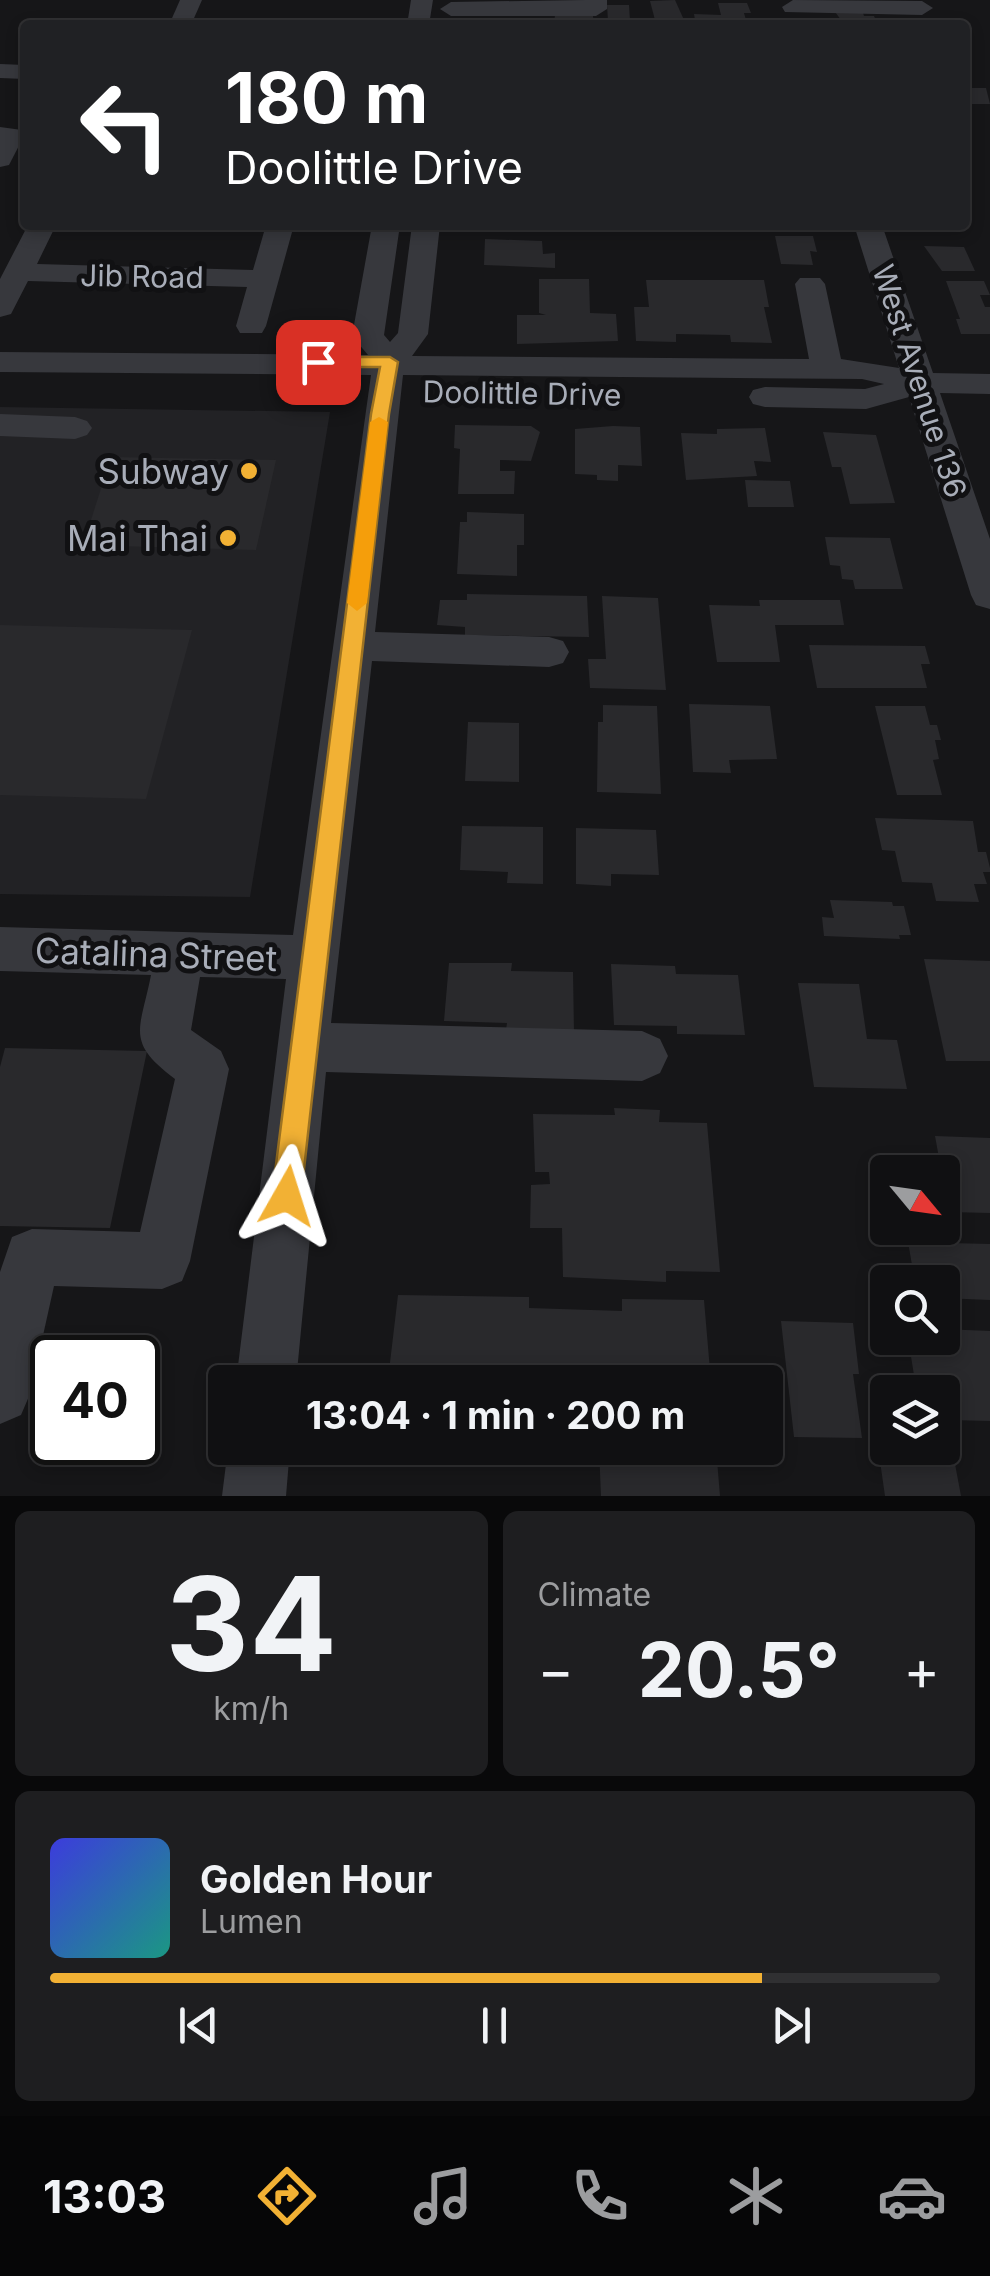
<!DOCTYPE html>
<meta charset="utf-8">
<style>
body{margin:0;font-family:Inter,sans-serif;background:#1e1e20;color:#f1f3f6;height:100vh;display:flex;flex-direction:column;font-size:38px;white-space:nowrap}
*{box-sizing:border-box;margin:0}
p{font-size:32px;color:#9c9d9f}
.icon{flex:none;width:55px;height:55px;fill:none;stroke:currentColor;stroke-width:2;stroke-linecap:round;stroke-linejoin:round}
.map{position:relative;height:1496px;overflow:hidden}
.sheet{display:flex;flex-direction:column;gap:15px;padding:15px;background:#09090a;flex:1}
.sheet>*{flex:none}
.hud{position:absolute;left:20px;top:20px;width:950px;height:210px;border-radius:10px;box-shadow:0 5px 15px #0003,0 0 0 2px #303032;background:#202124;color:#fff;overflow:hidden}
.needle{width:65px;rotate:119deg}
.controls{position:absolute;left:870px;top:1155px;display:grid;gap:20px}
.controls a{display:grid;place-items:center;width:90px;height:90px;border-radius:10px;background:#101012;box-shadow:0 5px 15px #0003,0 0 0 2px #303032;font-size:50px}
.speed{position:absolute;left:30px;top:1335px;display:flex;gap:20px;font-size:50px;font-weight:700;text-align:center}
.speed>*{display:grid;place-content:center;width:130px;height:130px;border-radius:50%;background:#101012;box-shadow:0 5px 15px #0003,0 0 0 2px #303032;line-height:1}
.speed .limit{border:5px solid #111;border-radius:15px;background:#fff;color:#111}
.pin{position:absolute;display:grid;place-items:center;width:85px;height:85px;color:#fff;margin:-42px;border-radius:20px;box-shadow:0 5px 15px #0006}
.me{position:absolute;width:110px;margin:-55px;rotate:6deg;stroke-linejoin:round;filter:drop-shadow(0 0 8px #0008)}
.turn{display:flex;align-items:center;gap:35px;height:210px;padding:0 40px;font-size:45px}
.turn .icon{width:130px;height:130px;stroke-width:2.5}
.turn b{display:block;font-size:70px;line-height:85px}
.big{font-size:75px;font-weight:700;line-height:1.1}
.sheet .widget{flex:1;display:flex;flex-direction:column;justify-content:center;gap:15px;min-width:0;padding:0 35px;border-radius:15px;background:#1e1e20}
.sheet .dial{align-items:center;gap:0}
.dial b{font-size:130px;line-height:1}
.song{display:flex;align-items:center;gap:30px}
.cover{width:120px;height:120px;border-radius:15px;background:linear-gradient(135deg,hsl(240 70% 55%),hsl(170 70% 35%))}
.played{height:10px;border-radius:5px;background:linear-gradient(90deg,#f2b134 80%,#303032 80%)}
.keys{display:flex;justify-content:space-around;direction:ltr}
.heat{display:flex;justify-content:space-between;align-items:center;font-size:55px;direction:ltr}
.sheet .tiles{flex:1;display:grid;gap:15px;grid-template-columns:1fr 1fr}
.widget:last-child{grid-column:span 2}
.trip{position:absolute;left:208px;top:1365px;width:575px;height:100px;border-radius:10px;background:#101012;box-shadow:0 5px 15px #0003,0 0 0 2px #303032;font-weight:700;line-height:100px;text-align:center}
.tabs{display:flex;height:160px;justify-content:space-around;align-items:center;background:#060607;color:#9c9d9f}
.tabs .icon{width:70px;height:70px}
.tabs .active{color:#f2b134}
.tabs b{font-size:45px;color:#f1f3f6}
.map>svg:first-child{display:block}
</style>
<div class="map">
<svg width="990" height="1496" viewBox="0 0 990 1496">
<rect width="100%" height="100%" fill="#161618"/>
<polygon fill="#222225" points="0,407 330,412 250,897 0,894"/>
<g fill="#29292c">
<polygon points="675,0 684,20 655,20 650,1"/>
<polygon points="718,3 747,3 751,13 744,13 746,20 733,20 734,25 696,25 694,14 721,15"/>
<polygon points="607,5 629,5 630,21 608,21"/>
<polygon points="833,9 862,10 864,16 874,16 877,23 838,25 836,20 841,20"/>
<polygon points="555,15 593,16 594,25 554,24"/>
<polygon points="965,88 986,88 990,104 965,104"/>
<polygon points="775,236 813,236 817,252 810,251 813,265 781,264"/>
<polygon points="485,239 542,241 543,254 555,253 555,268 484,265"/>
<polygon points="924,246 964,247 975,271 942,271"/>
<polygon points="539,279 589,279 590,313 616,314 618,341 517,344 517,315 546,315 539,313"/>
<polygon points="646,280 764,280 769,307 764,307 772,343 731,342 730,335 676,334 676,342 636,341 634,307 649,307"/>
<polygon points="946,281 984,281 990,295 980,295 985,307 990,307 990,334 961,334 956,319 960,319"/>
<polygon points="455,425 531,426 540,432 531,461 500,460 500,471 515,471 514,494 458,494 460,449 454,448"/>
<polygon points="613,426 640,427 642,466 618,465 618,481 597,480 597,475 575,474 575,429"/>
<polygon points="765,428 771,462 754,461 757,476 686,480 681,433 717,434 717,429"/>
<polygon points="823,432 876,435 895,503 850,504 841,467 832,467"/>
<polygon points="111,457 276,460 256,550 83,545"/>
<polygon points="745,480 790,481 794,507 748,507"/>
<polygon points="467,512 524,514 524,545 517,545 517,576 457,574 460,522 467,522"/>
<polygon points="825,537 890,538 903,589 855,589 853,580 842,579 840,566 830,565"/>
<polygon points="467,594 587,596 589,637 465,635 465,627 437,625 440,600 467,600"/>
<polygon points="602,596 658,598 666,690 590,688 588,659 606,659"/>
<polygon points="759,600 840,600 844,625 775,625 780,662 717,662 709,605 760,606"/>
<polygon points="0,625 192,630 146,799 0,795"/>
<polygon points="809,645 925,646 930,664 921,664 927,688 817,688"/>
<polygon points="689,704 770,706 777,759 729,760 731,773 693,772"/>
<polygon points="603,705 657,706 661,794 597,792 598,722 603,722"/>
<polygon points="875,706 925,706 930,725 937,725 941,740 935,740 939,759 933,760 942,795 897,795"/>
<polygon points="468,722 519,723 519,782 465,781"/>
<polygon points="875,818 973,821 978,852 986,852 990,868 990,872 983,872 987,884 974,884 979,902 936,901 932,883 902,882 895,851 882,850"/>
<polygon points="462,826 543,827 543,884 507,883 508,872 460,870"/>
<polygon points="576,828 656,830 659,875 611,874 611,886 576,884"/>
<polygon points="830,900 892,902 893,906 904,906 911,935 899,935 900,939 824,936 822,917 834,918"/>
<polygon points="924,959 990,961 990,1061 946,1061"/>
<polygon points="449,963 512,963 511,971 573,972 574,1033 506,1030 507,1023 444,1021"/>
<polygon points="611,964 675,966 676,974 738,975 745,1035 677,1034 677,1026 614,1025"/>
<polygon points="798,983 859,984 867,1039 897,1040 907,1089 814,1087"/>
<polygon points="5,1048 147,1051 110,1228 0,1226 0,1067"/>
<polygon points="614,1108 660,1110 659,1122 707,1123 720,1272 666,1271 666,1282 563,1277 562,1228 530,1228 531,1185 550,1184 549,1172 535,1172 533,1114 615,1115"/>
<polygon points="935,1136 990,1138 990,1213 949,1212"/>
<polygon points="908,1242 990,1244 990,1300 942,1298 942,1282 915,1282"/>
<polygon points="398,1295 529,1297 529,1308 622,1311 622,1299 704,1300 711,1382 625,1382 624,1373 608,1372 607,1382 429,1382 430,1373 389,1371"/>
<polygon points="781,1321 853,1323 859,1374 853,1374 862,1438 794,1437"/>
<polygon points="942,1329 990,1331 990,1421 949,1420 941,1377 914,1375 908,1338 942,1338"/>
<polygon points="599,1448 716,1448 720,1496 601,1496"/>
<polygon points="880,1461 955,1464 961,1496 885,1496"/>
</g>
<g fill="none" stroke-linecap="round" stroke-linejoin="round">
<g fill="#37383d" fill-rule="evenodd">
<polygon points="180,0 202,0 191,25 169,25"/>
<polygon points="411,0 433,0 429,25 407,25"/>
<polygon points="585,0 607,0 607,9 596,16 451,16 440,9 451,2"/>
<polygon points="793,0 922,1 933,8 922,15 785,12 782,7"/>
<polygon points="0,64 25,65 25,79 0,78"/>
<polygon points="0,127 22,130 25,134 9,165 0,167"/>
<polygon points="28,225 56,225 37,264 253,270 266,225 294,225 266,326 262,333 240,333 236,326 247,287 28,281 11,314 0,317 0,279"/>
<path d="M372,225H400L384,335L390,342L398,333L412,225H440L428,334L412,356L809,359L795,284L800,278H820L825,284L841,359L899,368L854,225H882L933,373L990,374V394L940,393L990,539V609L976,605L971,595L909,397L866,409L765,407L753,404L749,397L753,390L765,387L865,389L884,384L862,379L403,375L375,632L549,637L563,641L569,652L563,663L549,667L372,661L331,1023L642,1031L660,1039L668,1056L660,1073L642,1081L326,1072L296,1382H236L286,979L200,977L191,1030L221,1051L229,1069L190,1261L182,1281L162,1289L54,1286L30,1394L21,1415L0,1424V1272L12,1237L32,1229L140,1232L175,1079C125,1041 140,1031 151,975L0,971V927L293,935L371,375L0,372V352L368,355L352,336Z"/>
<polygon points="0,414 75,417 87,421 92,428 87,435 75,439 0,436"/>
<polygon points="228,1448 290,1448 286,1496 222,1496"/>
</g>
</g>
<polygon fill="#f2b134" stroke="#9d7322" stroke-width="2.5" points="390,357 398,362 389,414 301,1196 297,1206 287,1211 276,1206 272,1196 371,414 380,367 318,367 309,362 318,357"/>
<polygon fill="#f59e0b" points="379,417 388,422 367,603 357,611 347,603 370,422"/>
<g fill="#f2b134" stroke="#111113" stroke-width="4">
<circle cx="249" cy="471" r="10"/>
<circle cx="228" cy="538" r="10"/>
</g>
<g text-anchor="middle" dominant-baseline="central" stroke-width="10" stroke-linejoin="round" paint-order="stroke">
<g font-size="30" fill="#a8adb8" stroke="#111113">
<text transform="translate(142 276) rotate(1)">Jib Road</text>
<text transform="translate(920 381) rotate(72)">West Avenue 136</text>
<text transform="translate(522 393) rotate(1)">Doolittle Drive</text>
</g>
<g font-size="35" fill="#a8adb8" stroke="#111113" text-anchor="end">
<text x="229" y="471">Subway</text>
<text x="208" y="538">Mai Thai</text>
</g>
<g font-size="35" fill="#a8adb8" stroke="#111113">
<text transform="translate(156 954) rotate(2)">Catalina Street</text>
</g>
</g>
</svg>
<div class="controls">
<a><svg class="needle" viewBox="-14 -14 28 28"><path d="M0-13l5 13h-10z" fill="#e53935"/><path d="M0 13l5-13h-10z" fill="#9c9d9f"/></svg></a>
<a><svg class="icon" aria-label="search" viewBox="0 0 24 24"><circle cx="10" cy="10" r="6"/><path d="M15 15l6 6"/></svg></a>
<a><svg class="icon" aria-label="layers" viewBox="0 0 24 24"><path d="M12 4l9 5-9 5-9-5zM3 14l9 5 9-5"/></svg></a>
</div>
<div class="speed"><div class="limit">40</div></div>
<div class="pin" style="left:318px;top:362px;background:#d93025"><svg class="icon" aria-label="arrive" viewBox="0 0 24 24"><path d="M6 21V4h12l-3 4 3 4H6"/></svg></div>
<svg class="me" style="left:287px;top:1196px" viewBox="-20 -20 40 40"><path d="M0-17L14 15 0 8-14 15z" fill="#f2b134" stroke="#fff" stroke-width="4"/></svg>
<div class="trip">13:04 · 1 min · 200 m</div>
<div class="hud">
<div class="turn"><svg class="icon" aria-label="left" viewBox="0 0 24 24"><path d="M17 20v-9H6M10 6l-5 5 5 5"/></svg><div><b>180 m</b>Doolittle Drive</div></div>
</div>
</div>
<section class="sheet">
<div class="tiles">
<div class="widget dial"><b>34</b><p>km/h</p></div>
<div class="widget"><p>Climate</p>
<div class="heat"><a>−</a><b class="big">20.5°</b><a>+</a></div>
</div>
<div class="widget">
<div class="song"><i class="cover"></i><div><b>Golden Hour</b><p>Lumen</p></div></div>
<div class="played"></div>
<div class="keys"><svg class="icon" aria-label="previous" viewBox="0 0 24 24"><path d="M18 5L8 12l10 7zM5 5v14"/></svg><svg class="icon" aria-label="pause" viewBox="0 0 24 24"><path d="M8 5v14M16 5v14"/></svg><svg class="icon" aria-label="next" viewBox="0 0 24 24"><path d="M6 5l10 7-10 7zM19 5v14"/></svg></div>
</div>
</div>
</section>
<nav class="tabs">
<b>13:03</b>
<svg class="icon active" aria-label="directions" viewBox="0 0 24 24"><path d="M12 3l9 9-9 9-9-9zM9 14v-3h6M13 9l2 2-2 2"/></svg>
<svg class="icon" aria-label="music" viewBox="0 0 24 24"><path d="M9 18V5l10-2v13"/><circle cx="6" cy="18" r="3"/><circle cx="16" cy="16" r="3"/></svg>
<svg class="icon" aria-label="phone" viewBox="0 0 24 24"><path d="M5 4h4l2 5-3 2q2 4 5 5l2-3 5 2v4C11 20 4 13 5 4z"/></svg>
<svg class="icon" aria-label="climate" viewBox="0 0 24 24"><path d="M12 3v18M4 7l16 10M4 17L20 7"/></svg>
<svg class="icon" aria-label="car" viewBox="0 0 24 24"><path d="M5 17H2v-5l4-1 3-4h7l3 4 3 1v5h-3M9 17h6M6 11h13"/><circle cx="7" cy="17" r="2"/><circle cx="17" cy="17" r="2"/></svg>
</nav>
